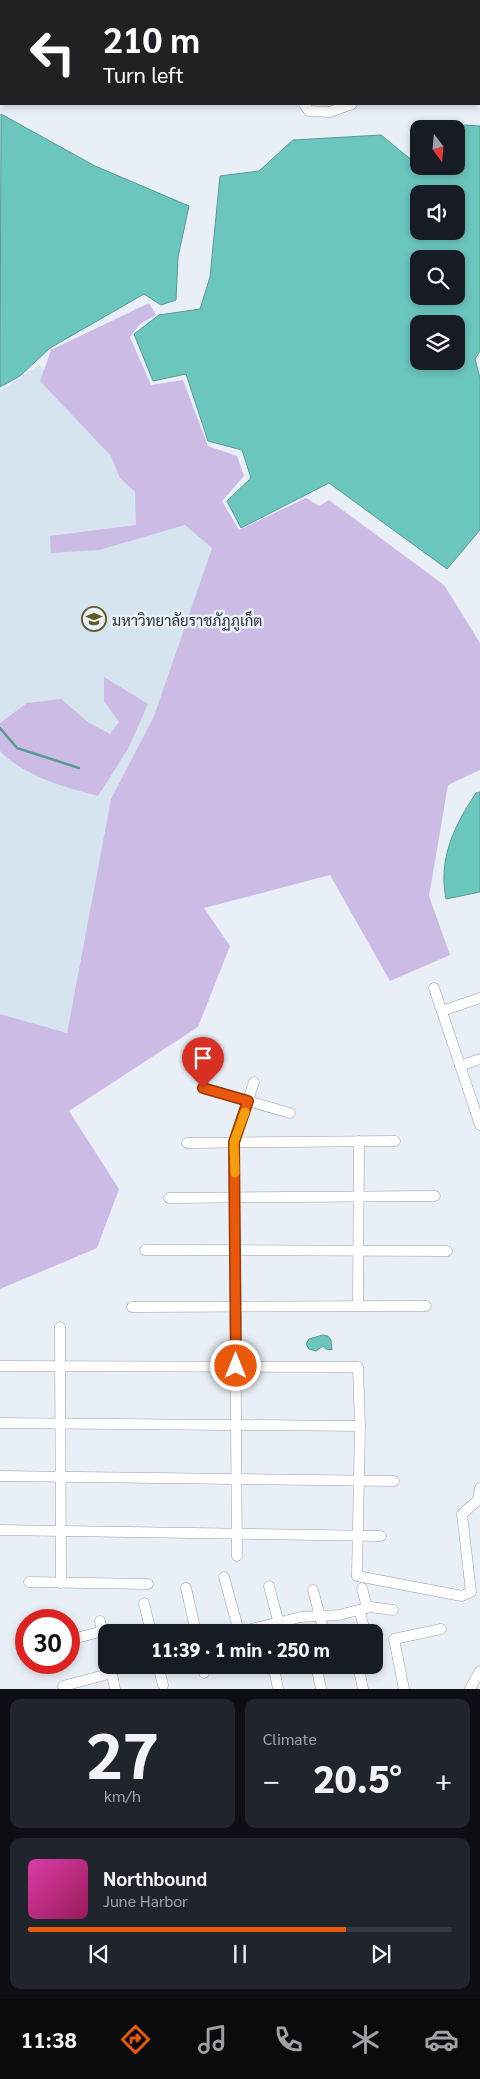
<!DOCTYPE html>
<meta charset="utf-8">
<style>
body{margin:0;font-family:Georgia,Sarabun,serif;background:#20242c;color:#f1f3f6;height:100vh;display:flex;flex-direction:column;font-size:19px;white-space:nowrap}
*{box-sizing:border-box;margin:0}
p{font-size:16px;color:#9ea1a6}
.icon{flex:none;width:28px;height:28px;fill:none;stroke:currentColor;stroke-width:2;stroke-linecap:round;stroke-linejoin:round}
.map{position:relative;height:1689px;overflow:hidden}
.panel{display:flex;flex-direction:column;gap:10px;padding:10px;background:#0d0f14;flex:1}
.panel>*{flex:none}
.top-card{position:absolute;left:0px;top:0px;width:480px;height:105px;box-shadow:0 2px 8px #0003;background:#202124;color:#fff;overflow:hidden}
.needle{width:32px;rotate:164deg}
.buttons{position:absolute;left:410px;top:120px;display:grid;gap:10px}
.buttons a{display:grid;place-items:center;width:55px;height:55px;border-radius:10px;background:#171b24;box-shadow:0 2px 8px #0003;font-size:25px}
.speed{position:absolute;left:15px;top:1609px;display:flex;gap:10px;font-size:25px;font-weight:700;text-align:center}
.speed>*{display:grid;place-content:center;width:65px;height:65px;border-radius:50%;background:#171b24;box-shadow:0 2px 8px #0003;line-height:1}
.speed .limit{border:8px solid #d22;background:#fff;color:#111}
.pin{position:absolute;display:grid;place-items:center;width:42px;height:42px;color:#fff;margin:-51px -21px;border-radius:50% 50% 50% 0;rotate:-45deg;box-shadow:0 0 5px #0007}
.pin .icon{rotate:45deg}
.me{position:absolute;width:55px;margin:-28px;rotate:0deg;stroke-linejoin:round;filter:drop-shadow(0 0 4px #0008)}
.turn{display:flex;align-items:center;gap:18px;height:105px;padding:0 20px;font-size:22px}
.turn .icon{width:65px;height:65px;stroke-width:2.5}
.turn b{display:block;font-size:35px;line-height:42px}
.big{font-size:38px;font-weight:800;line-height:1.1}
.panel .tile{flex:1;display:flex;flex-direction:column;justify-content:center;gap:8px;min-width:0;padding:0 18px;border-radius:10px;background:#20242c}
.panel .dial{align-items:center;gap:0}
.dial b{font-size:65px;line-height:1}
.song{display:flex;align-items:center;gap:15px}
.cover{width:60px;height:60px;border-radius:8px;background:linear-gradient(135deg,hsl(320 70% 55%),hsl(330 70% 35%))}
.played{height:5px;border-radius:2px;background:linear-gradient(90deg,#ea580c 75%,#363941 75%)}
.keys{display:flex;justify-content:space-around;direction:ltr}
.heat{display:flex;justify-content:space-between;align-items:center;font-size:28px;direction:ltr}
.panel .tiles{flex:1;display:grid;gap:10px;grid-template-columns:1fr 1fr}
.tile:last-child{grid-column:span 2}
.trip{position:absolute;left:98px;top:1624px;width:285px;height:50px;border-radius:10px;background:#171b24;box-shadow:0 2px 8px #0003;font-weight:800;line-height:50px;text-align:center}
.tab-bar{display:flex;height:80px;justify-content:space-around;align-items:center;background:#090b0e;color:#9ea1a6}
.tab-bar .icon{width:35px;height:35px}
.tab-bar .current{color:#ea580c}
.tab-bar b{font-size:22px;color:#f1f3f6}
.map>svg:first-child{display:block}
</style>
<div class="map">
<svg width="480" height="1689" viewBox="0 0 480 1689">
<rect width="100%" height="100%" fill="#e8eff6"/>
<polygon fill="#d6e4f0" points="39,365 221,522 154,716 111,799 67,1033 0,1014 0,391"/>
<g fill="#ccbbe5">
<polygon points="149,303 156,315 140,324 130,337 151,385 183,380 208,446 237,456 244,476 222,501 239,530 306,498 319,506 329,500 444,585 480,643 480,770 448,785 429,896 450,955 390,981 330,875 204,908 230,946 198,1027 69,1111 119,1189 97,1248 0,1289 0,1014 67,1033 111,799 154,716 212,548 185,525 99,550 51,553 50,536 136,525 135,492 120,478 111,456 40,381 51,350"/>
<path d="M104,677L148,704L128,749L98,796C65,787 25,777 0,751V723L27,703L61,699L88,722L110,734L119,722L104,701Z"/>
</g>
<g fill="#6bc7be" stroke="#599a95" fill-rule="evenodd">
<polygon points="1,114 95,166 189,206 178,257 176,300 161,305 144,294 50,348 20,376 0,387"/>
<path d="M464,125L480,126V351L475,359L480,378V530L447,569L329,483L241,528L227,501L251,478L242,450L208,441L186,374L153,381L134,334L159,315L200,309L210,277L220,176L259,171L293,140L381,135L419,166H456V133ZM419,194H456V231H419ZM419,259H456V296H419ZM419,324H456V361H419Z"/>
<path d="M480,792V892L446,899C438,859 454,826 476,793Z"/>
<polygon points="323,1335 328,1336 331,1340 332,1350 326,1349 323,1346 316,1351 309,1349 306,1344 309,1339"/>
</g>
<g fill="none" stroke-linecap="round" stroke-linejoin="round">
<polyline stroke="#599a95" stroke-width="2.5" points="0,728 17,748 79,768"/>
<defs>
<g id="minor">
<polyline points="0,3 1,3"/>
<polyline points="304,104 309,111 330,112 352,104"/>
<polyline points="434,988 480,1125"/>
<polyline points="442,1011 480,998"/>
<polyline points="460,1066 480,1059"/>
<polyline points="203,1088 290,1113"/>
<polyline points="187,1143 395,1141"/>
<polyline points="169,1198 435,1196"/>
<polyline points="145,1250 447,1251"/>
<polyline points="358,1306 359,1141"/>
<polyline points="132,1307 426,1306"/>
<polyline points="60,1327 61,1583"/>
<polyline points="0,1366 358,1367 360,1426 357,1576 462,1596 471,1592 462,1514 478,1500 480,1488"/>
<polyline points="0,1423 360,1426"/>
<polyline points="0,1476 394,1481"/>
<polyline points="0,1530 381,1536"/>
<polyline points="237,1556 234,1142 254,1082"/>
<polyline points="224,1577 239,1632"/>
<polyline points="29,1582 148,1584"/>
<polyline points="269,1586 281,1632"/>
<polyline points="186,1588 196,1632"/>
<polyline points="362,1588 367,1608"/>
<polyline points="313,1590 324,1632"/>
<polyline points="144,1603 151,1632"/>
<polyline points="360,1612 365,1632"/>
<polyline points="100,1621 106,1648"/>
<polyline points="239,1632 301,1617 339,1615 370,1607 393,1610"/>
<polyline points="69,1640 103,1631"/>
<polyline points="110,1665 115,1689"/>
<polyline points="158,1665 163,1685"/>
<polyline points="203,1665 204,1673"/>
<polyline points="316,1665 321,1689"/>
<polyline points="358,1665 363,1689"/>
<polyline points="274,1668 278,1689"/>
<polyline points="63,1686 112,1673"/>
<polyline points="404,1689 394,1639 441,1629"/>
<polyline points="470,1689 480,1671"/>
</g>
</defs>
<use href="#minor" stroke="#999fa5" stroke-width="11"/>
<use href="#minor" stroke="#fff" stroke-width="10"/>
</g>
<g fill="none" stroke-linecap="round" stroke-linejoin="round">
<defs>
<polyline id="route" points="203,1088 248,1101 234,1142 236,1366"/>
</defs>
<use href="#route" stroke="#983908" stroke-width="12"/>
<use href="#route" stroke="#ea580c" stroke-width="9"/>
<polyline stroke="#f59e0b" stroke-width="9" points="235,1173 234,1142 245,1112"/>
</g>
<defs>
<symbol id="university-ring" viewBox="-11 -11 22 22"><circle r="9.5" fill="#e8eff6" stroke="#615925" stroke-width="1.5"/><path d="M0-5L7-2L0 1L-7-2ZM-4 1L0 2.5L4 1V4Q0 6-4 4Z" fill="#615925"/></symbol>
</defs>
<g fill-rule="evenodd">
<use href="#university-ring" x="80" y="605" width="28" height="28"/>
</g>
<g text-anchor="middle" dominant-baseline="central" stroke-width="5" stroke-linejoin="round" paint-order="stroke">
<g font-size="15" fill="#303235" stroke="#e8eff6" text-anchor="start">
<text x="112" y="619">มหาวิทยาลัยราชภัฏภูเก็ต</text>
</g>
</g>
</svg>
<div class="buttons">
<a><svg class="needle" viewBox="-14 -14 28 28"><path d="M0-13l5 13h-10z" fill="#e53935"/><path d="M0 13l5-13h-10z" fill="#9ea1a6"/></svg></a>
<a><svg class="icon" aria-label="sound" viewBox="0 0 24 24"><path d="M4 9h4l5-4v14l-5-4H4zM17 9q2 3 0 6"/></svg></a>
<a><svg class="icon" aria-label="search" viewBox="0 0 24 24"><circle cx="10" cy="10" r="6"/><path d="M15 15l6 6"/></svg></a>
<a><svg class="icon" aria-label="layers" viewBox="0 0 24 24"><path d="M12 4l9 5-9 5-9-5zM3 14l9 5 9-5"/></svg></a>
</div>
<div class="speed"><div class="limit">30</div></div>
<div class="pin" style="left:203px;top:1088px;background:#d93025"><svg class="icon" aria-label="arrive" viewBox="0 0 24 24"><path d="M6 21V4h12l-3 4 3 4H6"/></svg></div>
<svg class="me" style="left:236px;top:1366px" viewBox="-20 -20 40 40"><circle r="17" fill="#ea580c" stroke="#fff" stroke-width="3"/><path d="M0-11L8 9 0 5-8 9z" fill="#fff"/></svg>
<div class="trip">11:39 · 1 min · 250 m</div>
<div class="top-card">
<div class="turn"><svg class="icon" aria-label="left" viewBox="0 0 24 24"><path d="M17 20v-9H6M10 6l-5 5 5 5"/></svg><div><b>210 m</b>Turn left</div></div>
</div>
</div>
<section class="panel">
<div class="tiles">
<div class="tile dial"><b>27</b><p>km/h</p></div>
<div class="tile"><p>Climate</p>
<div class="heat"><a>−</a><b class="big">20.5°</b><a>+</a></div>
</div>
<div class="tile">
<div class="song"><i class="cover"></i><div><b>Northbound</b><p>June Harbor</p></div></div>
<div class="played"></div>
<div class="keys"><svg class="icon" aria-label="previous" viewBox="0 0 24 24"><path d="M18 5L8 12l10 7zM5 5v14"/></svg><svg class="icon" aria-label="pause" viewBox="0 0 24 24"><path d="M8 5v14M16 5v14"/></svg><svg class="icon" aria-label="next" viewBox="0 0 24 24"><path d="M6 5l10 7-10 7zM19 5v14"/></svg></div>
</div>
</div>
</section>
<nav class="tab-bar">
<b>11:38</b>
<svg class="icon current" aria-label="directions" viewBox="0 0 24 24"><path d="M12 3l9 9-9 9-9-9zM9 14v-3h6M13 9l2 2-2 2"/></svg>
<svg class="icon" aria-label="music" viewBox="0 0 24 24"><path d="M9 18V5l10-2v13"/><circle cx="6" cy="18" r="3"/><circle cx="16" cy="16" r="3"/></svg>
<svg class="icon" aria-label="phone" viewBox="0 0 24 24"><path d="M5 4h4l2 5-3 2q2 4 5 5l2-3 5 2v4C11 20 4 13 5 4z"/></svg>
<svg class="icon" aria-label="climate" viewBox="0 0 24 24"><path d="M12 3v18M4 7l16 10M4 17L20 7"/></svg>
<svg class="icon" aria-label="car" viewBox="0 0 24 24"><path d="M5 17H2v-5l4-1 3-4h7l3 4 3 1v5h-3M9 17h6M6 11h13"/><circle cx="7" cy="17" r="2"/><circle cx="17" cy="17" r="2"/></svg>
</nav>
